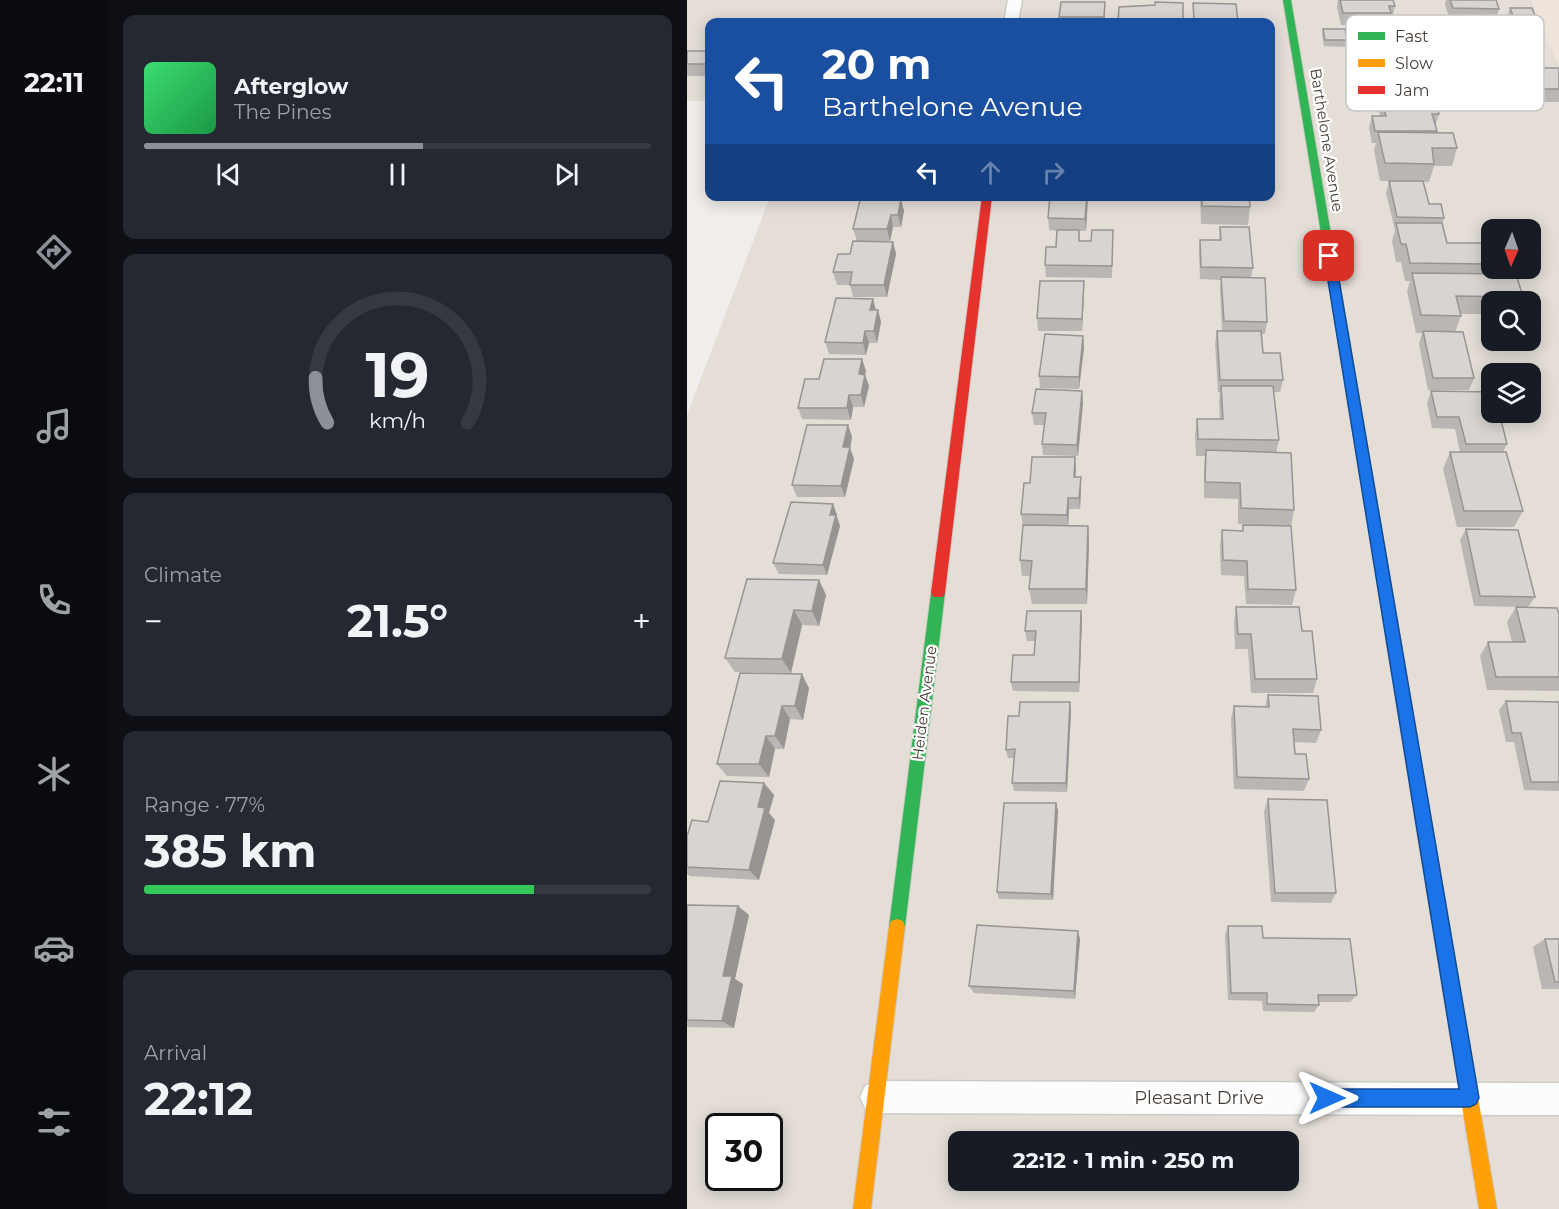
<!DOCTYPE html>
<meta charset="utf-8">
<style>
body{margin:0;font-family:Montserrat,sans-serif;background:#242831;color:#f1f3f6;height:100vh;display:flex;flex-direction:column;font-size:22px;white-space:nowrap}
*{box-sizing:border-box;margin:0}
p{font-size:20px;color:#9ea1a6}
.icon{flex:none;width:33px;height:33px;fill:none;stroke:currentColor;stroke-width:2;stroke-linecap:round;stroke-linejoin:round}
.map{position:relative;flex:1;overflow:hidden}
.sheet{display:flex;flex-direction:column;gap:15px;padding:15px;background:#0d0f14;width:579px}
.sheet>*{flex:none}
.top-card{position:absolute;left:18px;top:18px;width:570px;height:183px;border-radius:12px;box-shadow:0 3px 15px #0003;background:#1a4fa0;color:#fff;overflow:hidden}
.needle{width:39px;rotate:182deg}
.tools{position:absolute;left:794px;top:219px;display:grid;gap:12px}
.tools a{display:grid;place-items:center;width:60px;height:60px;border-radius:12px;background:#171b24;box-shadow:0 3px 15px #0003;font-size:30px}
.speed{position:absolute;left:18px;top:1113px;display:flex;gap:12px;font-size:30px;font-weight:700;text-align:center}
.speed>*{display:grid;place-content:center;width:78px;height:78px;border-radius:50%;background:#171b24;box-shadow:0 3px 15px #0003;line-height:1}
.speed .limit{border:3px solid #111;border-radius:9px;background:#fff;color:#111}
.pin{position:absolute;display:grid;place-items:center;width:51px;height:51px;color:#fff;margin:-26px;border-radius:12px;box-shadow:0 3px 9px #0006}
.me{position:absolute;width:66px;margin:-33px;rotate:90deg;stroke-linejoin:round;filter:drop-shadow(0 0 4px #0008)}
.turn{display:flex;align-items:center;gap:21px;height:126px;padding:0 18px;font-size:27px}
.turn .icon{width:78px;height:78px;stroke-width:2.5}
.turn b{display:block;font-size:42px;line-height:51px}
.lanes{display:flex;align-items:center;height:57px;padding:0 18px;background:#0003;justify-content:center;gap:30px;direction:ltr}
.lanes .off{opacity:.35}
.big{font-size:45px;font-weight:700;line-height:1.1}
.sheet .widget{flex:1;display:flex;flex-direction:column;justify-content:center;gap:9px;min-width:0;padding:0 21px;border-radius:12px;background:#242831}
.sheet .dial{align-items:center;gap:0}
.dial svg{height:156px;overflow:visible;fill:none;stroke:#363941;stroke-width:7;stroke-linecap:round;text-anchor:middle}
.dial text{fill:#f1f3f6;stroke:none}
.song{display:flex;align-items:center;gap:18px}
.cover{width:72px;height:72px;border-radius:9px;background:linear-gradient(135deg,hsl(140 70% 55%),hsl(140 70% 35%))}
.played{height:6px;border-radius:3px;background:linear-gradient(90deg,#8c9099 55%,#363941 55%)}
.keys{display:flex;justify-content:space-around;direction:ltr}
.heat{display:flex;justify-content:space-between;align-items:center;font-size:33px;direction:ltr}
.charge{height:9px;border-radius:4px;background:linear-gradient(90deg,#34c759 77%,#363941 0)}
.trip{position:absolute;left:261px;top:1131px;width:351px;height:60px;border-radius:12px;background:#171b24;box-shadow:0 3px 15px #0003;font-weight:700;line-height:60px;text-align:center}
main{display:flex;flex:1;min-height:0}
.menu{display:flex;flex-direction:column;width:108px;justify-content:space-around;align-items:center;background:#090b0e;color:#9ea1a6}
.menu .icon{width:42px;height:42px}
.menu .on{color:#8c9099}
.menu b{font-size:27px;color:#f1f3f6}
.map>svg:first-child{display:block}
</style>
<main>
<nav class="menu">
<b>22:11</b>
<svg class="icon on" aria-label="directions" viewBox="0 0 24 24"><path d="M12 3l9 9-9 9-9-9zM9 14v-3h6M13 9l2 2-2 2"/></svg>
<svg class="icon" aria-label="music" viewBox="0 0 24 24"><path d="M9 18V5l10-2v13"/><circle cx="6" cy="18" r="3"/><circle cx="16" cy="16" r="3"/></svg>
<svg class="icon" aria-label="phone" viewBox="0 0 24 24"><path d="M5 4h4l2 5-3 2q2 4 5 5l2-3 5 2v4C11 20 4 13 5 4z"/></svg>
<svg class="icon" aria-label="climate" viewBox="0 0 24 24"><path d="M12 3v18M4 7l16 10M4 17L20 7"/></svg>
<svg class="icon" aria-label="car" viewBox="0 0 24 24"><path d="M5 17H2v-5l4-1 3-4h7l3 4 3 1v5h-3M9 17h6M6 11h13"/><circle cx="7" cy="17" r="2"/><circle cx="17" cy="17" r="2"/></svg>
<svg class="icon" aria-label="filters" viewBox="0 0 24 24"><path d="M4 7h16M4 17h16"/><circle cx="9" cy="7" r="2"/><circle cx="15" cy="17" r="2"/></svg>
</nav>
<section class="sheet">
<div class="widget">
<div class="song"><i class="cover"></i><div><b>Afterglow</b><p>The Pines</p></div></div>
<div class="played"></div>
<div class="keys"><svg class="icon" aria-label="previous" viewBox="0 0 24 24"><path d="M18 5L8 12l10 7zM5 5v14"/></svg><svg class="icon" aria-label="pause" viewBox="0 0 24 24"><path d="M8 5v14M16 5v14"/></svg><svg class="icon" aria-label="next" viewBox="0 0 24 24"><path d="M6 5l10 7-10 7zM19 5v14"/></svg></div>
</div>
<div class="widget dial"><svg viewBox="0 0 100 80">
<path d="M14 69A42 42 0 1 1 86 69"/>
<path d="M14 69A42 42 0 0 1 8 46" stroke="#8c9099"/>
<text x="50" y="56" font-size="32" font-weight="700">19</text>
<text x="50" y="72" font-size="11">km/h</text>
</svg></div>
<div class="widget"><p>Climate</p>
<div class="heat"><a>−</a><b class="big">21.5°</b><a>+</a></div>
</div>
<div class="widget"><p>Range · 77%</p><b class="big">385 km</b><div class="charge"></div></div>
<div class="widget"><p>Arrival</p><b class="big">22:12</b></div>
</section>
<div class="map">
<svg width="872" height="1209" viewBox="0 0 872 1209">
<rect width="100%" height="100%" fill="#f0edea"/>
<path fill="#e4ded7" fill-rule="evenodd" d="M0,0H844L872,66V1209H0V415L83,197L584,196V22H22V101H0ZM804,230H843V268H804ZM804,302H843V340H804ZM804,374H843V412H804ZM32,1126H82V1178H32ZM272,1142H602V1180H272Z"/>
<polygon fill="#efe4da" points="844,0 872,0 872,66"/>
<g fill="none" stroke-linecap="round" stroke-linejoin="round">
<defs>
<g id="street">
<polygon points="321,0 335,0 331,22 317,22"/>
<polygon points="189,1081 872,1083 872,1115 189,1113 178,1108 173,1097 178,1086"/>
</g>
<g id="fast">
<polygon points="596,0 604,0 694,527 688,532 682,527"/>
<polygon points="251,587 256,589 258,593 218,927 216,933 210,935 204,933 202,927 244,593 246,589"/>
</g>
<g id="slow">
<polygon points="738,825 743,827 746,832 810,1209 792,1209 730,832 733,827"/>
<polygon points="210,919 216,921 218,927 184,1209 166,1209 202,927 204,921"/>
</g>
<g id="jam">
<polygon points="295,196 305,196 258,593 256,597 246,597 244,593"/>
<polygon points="688,522 694,527 746,832 743,837 738,839 733,837 730,832 682,527"/>
</g>
</defs>
<use href="#street" stroke="#cecbc7" stroke-width="3"/>
<use href="#fast" stroke="#cec9c1" stroke-width="2"/>
<use href="#slow" stroke="#cec9c1" stroke-width="2"/>
<use href="#jam" stroke="#cec9c1" stroke-width="2"/>
<use href="#street" fill="#fdfcfc" fill-rule="evenodd"/>
<use href="#fast" fill="#30b455" fill-rule="evenodd"/>
<use href="#slow" fill="#ff9f0a" fill-rule="evenodd"/>
<use href="#jam" fill="#e5322d" fill-rule="evenodd"/>
</g>
<g fill="#bab6b4">
<polygon points="651,0 706,0 708,6 705,18 703,18 701,25 654,25 650,7"/>
<polygon points="759,0 809,0 812,9 809,21 763,20 758,5"/>
<polygon points="418,2 418,22 373,22 372,17"/>
<polygon points="496,3 496,22 431,22"/>
<polygon points="506,3 551,22 506,22"/>
<polygon points="823,8 852,26 848,38 826,38 819,21"/>
<polygon points="636,29 660,40 659,47 637,46 635,35"/>
<polygon points="668,43 709,76 706,88 672,88 665,55"/>
<polygon points="725,44 752,55 750,61 741,61 740,66 728,66 723,50"/>
<rect x="0" y="51" width="22" height="25"/>
<polygon points="834,68 872,68 872,102 839,102 830,80"/>
<polygon points="695,100 752,114 748,126 749,133 770,148 765,166 747,166 742,182 736,182 742,204 757,218 755,224 760,243 801,264 797,274 836,297 834,302 804,302 804,314 774,314 774,316 768,332 787,378 782,390 741,390 732,344 735,333 729,333 720,291 723,281 718,281 714,262 709,262 705,241 708,230 699,193 702,181 693,181 687,150 689,143 685,143 682,128 685,116 693,116 692,112"/>
<polygon points="401,196 399,231 392,231 393,241 404,241 426,230 425,278 359,277 358,265 369,247 370,231 362,230 361,218"/>
<polygon points="513,196 562,196 563,207 561,225 514,224"/>
<polygon points="211,199 217,211 214,227 206,227 203,241 170,241 166,229"/>
<polygon points="533,227 566,268 564,277 580,322 578,334 574,334 576,353 596,380 593,392 587,392 592,440 589,453 607,510 604,526 609,590 605,605 559,604 557,576 534,575 533,546 535,530 555,531 556,525 590,526 551,524 551,499 517,498 517,467 518,456 509,456 508,436 510,419 533,419 532,403 533,392 531,392 528,343 530,331 535,331 533,289 534,280 513,279 512,252 513,240 532,240"/>
<polygon points="206,242 209,254 200,297 166,297 163,285 150,285 146,272 163,254"/>
<polygon points="397,293 395,331 351,331 350,318"/>
<polygon points="186,299 189,310 191,310 194,322 190,343 182,343 179,355 142,354 138,342"/>
<polygon points="396,336 397,348 392,389 353,388 352,376"/>
<polygon points="179,371 178,375 182,386 177,407 166,407 164,420 115,419 111,408 132,379"/>
<polygon points="395,391 396,403 391,456 356,455 355,444 357,425 347,425 345,413"/>
<polygon points="744,391 820,444 816,452 836,511 827,527 770,527 756,469 763,452 773,452 768,429 745,428 740,403"/>
<polygon points="161,425 165,437 163,448 167,459 158,497 110,497 105,485"/>
<polygon points="388,457 388,477 394,477 394,488 393,509 382,509 381,526 401,526 402,542 400,604 345,604 342,589 343,576 335,576 333,560 336,525 334,514 343,483"/>
<polygon points="146,504 150,515 150,517 153,526 140,575 92,574 86,563"/>
<polygon points="779,529 848,597 841,607 787,606 773,540"/>
<polygon points="132,580 139,595 132,626 115,625 104,673 48,672 38,658"/>
<polygon points="549,607 615,631 630,679 626,693 564,693 561,649 548,649 547,622"/>
<polygon points="829,607 872,614 872,691 800,690 793,656 801,642 825,642 820,622"/>
<polygon points="394,611 395,621 392,692 326,691 324,682 347,655 348,641 340,641 338,631"/>
<polygon points="53,673 122,688 116,720 103,719 97,749 88,749 82,777 40,776 30,764"/>
<polygon points="581,695 634,730 629,743 607,742 608,754 622,779 617,791 547,789 544,719 547,706 578,707"/>
<polygon points="819,701 872,702 872,791 837,790 827,742 819,742 812,710"/>
<polygon points="384,711 380,792 327,791 325,783 327,758 321,758 319,750 332,716"/>
<polygon points="77,783 87,795 82,813 88,820 72,880 3,876 0,874 0,836"/>
<polygon points="581,799 649,893 644,903 584,902 577,811"/>
<polygon points="369,803 371,811 366,900 312,899 310,892"/>
<polygon points="0,905 62,915 48,979 56,984 47,1028 0,1027"/>
<polygon points="541,926 670,995 663,1002 632,1002 632,1005 627,1012 576,1011 575,1001 541,1000 538,935"/>
<polygon points="393,939 388,999 287,993 282,986"/>
<polygon points="858,939 872,939 872,989 855,989 846,947"/>
</g>
<g fill="#979492">
<polygon points="400,196 401,196 399,231 398,219"/>
<polygon points="214,199 217,211 214,227 211,215"/>
<polygon points="204,215 206,227 203,241 200,229"/>
<polygon points="206,242 209,254 200,297 197,285"/>
<polygon points="397,281 397,293 395,331 395,319"/>
<polygon points="186,299 189,311 183,310"/>
<polygon points="191,310 194,322 190,343 187,331"/>
<polygon points="178,331 182,343 179,355 176,343"/>
<polygon points="396,336 397,348 392,389 392,377"/>
<polygon points="175,359 179,371 178,375 182,386 177,407 174,395 172,374"/>
<polygon points="395,391 396,403 391,456 390,445"/>
<polygon points="162,395 166,407 164,420 160,408"/>
<polygon points="161,425 165,437 163,448 167,459 158,497 154,486 156,447"/>
<polygon points="388,457 389,469 388,488 387,477"/>
<polygon points="394,477 394,488 393,509 392,498"/>
<polygon points="381,498 382,509 381,526 380,515"/>
<polygon points="146,504 150,515 150,517 153,526 140,575 136,565 143,515"/>
<polygon points="401,526 402,542 400,604 399,589"/>
<polygon points="132,580 139,595 132,626 125,611"/>
<polygon points="107,610 115,625 104,673 95,659"/>
<polygon points="394,611 395,621 392,692 392,682"/>
<polygon points="115,674 122,688 116,720 108,706"/>
<polygon points="383,702 384,711 380,792 379,783"/>
<polygon points="95,706 103,719 97,749 88,736"/>
<polygon points="79,736 88,749 82,777 72,764"/>
<polygon points="77,783 87,795 82,813 88,820 72,880 62,870 71,807"/>
<polygon points="369,803 371,811 366,900 364,894"/>
<polygon points="51,906 62,915 48,979 56,984 47,1028 35,1021 36,976"/>
<polygon points="391,931 393,939 388,999 387,991"/>
</g>
<g fill="#d8d4d1" stroke="#979492" stroke-width="1.5">
<polygon points="653,0 706,0 708,6 702,6 704,13 656,13"/>
<polygon points="763,0 809,0 812,9 766,8"/>
<polygon points="374,2 418,2 417,17 372,17"/>
<polygon points="468,2 496,3 496,21 455,20 455,22 431,22 432,7 468,5"/>
<polygon points="506,3 549,4 551,22 507,21"/>
<polygon points="823,8 845,8 852,26 830,26"/>
<polygon points="636,29 658,29 660,40 638,40"/>
<rect x="0" y="51" width="22" height="13"/>
<polygon points="834,68 872,68 872,89 843,89"/>
<polygon points="695,100 748,100 752,114 745,114 750,131 688,131 685,116 699,116"/>
<polygon points="691,132 766,133 770,148 745,148 747,164 698,163"/>
<polygon points="702,181 736,181 742,204 754,204 757,218 710,217"/>
<polygon points="174,196 207,196 207,199 214,199 211,215 204,215 200,229 166,229"/>
<polygon points="363,196 400,196 398,219 361,218"/>
<polygon points="515,196 562,196 563,207 515,206"/>
<polygon points="709,223 755,223 760,243 795,243 801,264 723,263 719,244 714,244"/>
<polygon points="533,227 562,227 566,268 514,267 513,240 534,240"/>
<polygon points="370,230 392,230 392,241 404,241 405,230 426,230 425,266 358,265 359,247 369,247"/>
<polygon points="166,241 206,242 197,285 163,285 165,272 146,272 151,254 163,254"/>
<polygon points="725,273 829,274 836,297 769,296 774,316 734,315"/>
<polygon points="534,277 578,278 580,322 537,321"/>
<polygon points="353,281 397,281 395,319 350,318"/>
<polygon points="149,298 186,299 183,310 191,310 187,331 178,331 176,343 138,342"/>
<polygon points="530,331 574,331 576,353 593,353 596,380 533,380"/>
<polygon points="736,331 776,332 787,378 746,378"/>
<polygon points="358,334 396,336 392,377 352,376"/>
<polygon points="137,359 175,359 172,374 178,375 174,395 162,395 160,408 111,408 118,379 132,379"/>
<polygon points="534,386 586,386 592,440 511,439 510,419 536,419"/>
<polygon points="349,389 395,391 390,445 355,444 359,413 345,413"/>
<polygon points="744,391 804,392 804,412 812,412 820,444 779,444 772,417 750,417"/>
<polygon points="120,425 161,425 156,447 163,447 154,486 105,485"/>
<polygon points="519,450 604,453 607,510 554,508 553,483 518,482"/>
<polygon points="763,452 819,452 836,511 777,511"/>
<polygon points="345,457 388,457 387,477 394,477 392,498 381,498 380,515 334,514 337,483 343,483"/>
<polygon points="104,502 146,504 143,515 149,515 136,565 86,563"/>
<polygon points="336,525 401,526 399,589 342,589 345,561 333,560"/>
<polygon points="556,525 604,526 609,590 561,589 560,561 536,560 535,530 556,531"/>
<polygon points="779,529 831,530 848,597 793,596"/>
<polygon points="60,579 132,580 125,611 107,610 95,659 38,658"/>
<polygon points="549,607 612,607 615,631 625,631 630,679 568,679 564,634 551,634"/>
<polygon points="829,607 870,608 872,614 872,677 809,677 801,642 838,642"/>
<polygon points="340,611 394,611 392,682 324,682 326,655 347,655 349,631 338,631"/>
<polygon points="53,673 115,674 108,706 95,706 88,736 79,736 72,764 30,764"/>
<polygon points="581,695 631,696 634,730 606,729 608,754 619,754 622,779 550,777 547,706 582,707"/>
<polygon points="819,701 872,702 872,782 844,782 834,733 825,733"/>
<polygon points="333,702 383,702 379,783 325,783 328,749 319,750 321,716 332,716"/>
<polygon points="33,781 77,783 71,807 78,808 62,870 0,867 0,836 5,820 21,822"/>
<polygon points="581,799 640,800 649,893 588,893"/>
<polygon points="317,803 369,803 364,894 310,892"/>
<polygon points="0,905 51,906 36,976 45,976 35,1021 0,1020"/>
<polygon points="290,925 391,931 387,991 282,986"/>
<polygon points="541,926 575,926 576,938 663,939 670,995 631,995 632,1005 580,1004 580,993 544,993"/>
<polygon points="858,939 872,939 872,982 868,982"/>
</g>
<polygon fill="#1a73e8" stroke="#114b97" stroke-width="1.5" points="642,253 648,256 792,1098 789,1104 783,1107 640,1107 634,1104 631,1098 634,1091 640,1089 772,1089 637,256"/>
<g text-anchor="middle" dominant-baseline="central" stroke-width="4.5" stroke-linejoin="round" paint-order="stroke">
<g font-size="15" fill="#463e36" stroke="#fff">
<text transform="translate(640 140) rotate(81)">Barthelone Avenue</text>
<text transform="translate(237 703) rotate(-83)">Heiden Avenue</text>
</g>
<g font-size="18" fill="#463e36" stroke="#fff">
<text x="512" y="1098">Pleasant Drive</text>
</g>
</g>
<rect x="659" y="15" width="198" height="96" rx="9" fill="#fff" stroke="#c8c5c3" stroke-width="1.5"/>
<rect x="671" y="32" width="27" height="8" fill="#30b455"/>
<rect x="671" y="59" width="27" height="8" fill="#ff9f0a"/>
<rect x="671" y="86" width="27" height="8" fill="#e5322d"/>
<g font-size="16" fill="#463e36">
<text x="708" y="42">Fast</text>
<text x="708" y="69">Slow</text>
<text x="708" y="96">Jam</text>
</g>
</svg>
<div class="tools">
<a><svg class="needle" viewBox="-14 -14 28 28"><path d="M0-13l5 13h-10z" fill="#e53935"/><path d="M0 13l5-13h-10z" fill="#9ea1a6"/></svg></a>
<a><svg class="icon" aria-label="search" viewBox="0 0 24 24"><circle cx="10" cy="10" r="6"/><path d="M15 15l6 6"/></svg></a>
<a><svg class="icon" aria-label="layers" viewBox="0 0 24 24"><path d="M12 4l9 5-9 5-9-5zM3 14l9 5 9-5"/></svg></a>
</div>
<div class="speed"><div class="limit">30</div></div>
<div class="pin" style="left:642px;top:256px;background:#d93025"><svg class="icon" aria-label="arrive" viewBox="0 0 24 24"><path d="M6 21V4h12l-3 4 3 4H6"/></svg></div>
<svg class="me" style="left:640px;top:1098px" viewBox="-20 -20 40 40"><path d="M0-17L14 15 0 8-14 15z" fill="#1a73e8" stroke="#fff" stroke-width="4"/></svg>
<div class="trip">22:12 · 1 min · 250 m</div>
<div class="top-card">
<div class="turn"><svg class="icon" aria-label="left" viewBox="0 0 24 24"><path d="M17 20v-9H6M10 6l-5 5 5 5"/></svg><div><b>20 m</b>Barthelone Avenue</div></div>
<div class="lanes"><svg class="icon" aria-label="left" viewBox="0 0 24 24"><path d="M17 20v-9H6M10 6l-5 5 5 5"/></svg><svg class="icon off" aria-label="ahead" viewBox="0 0 24 24"><path d="M12 20V5M6 11l6-6 6 6"/></svg><svg class="icon off" aria-label="right" viewBox="0 0 24 24"><path d="M7 20v-9h11M14 6l5 5-5 5"/></svg></div>
</div>
</div>
</main>
